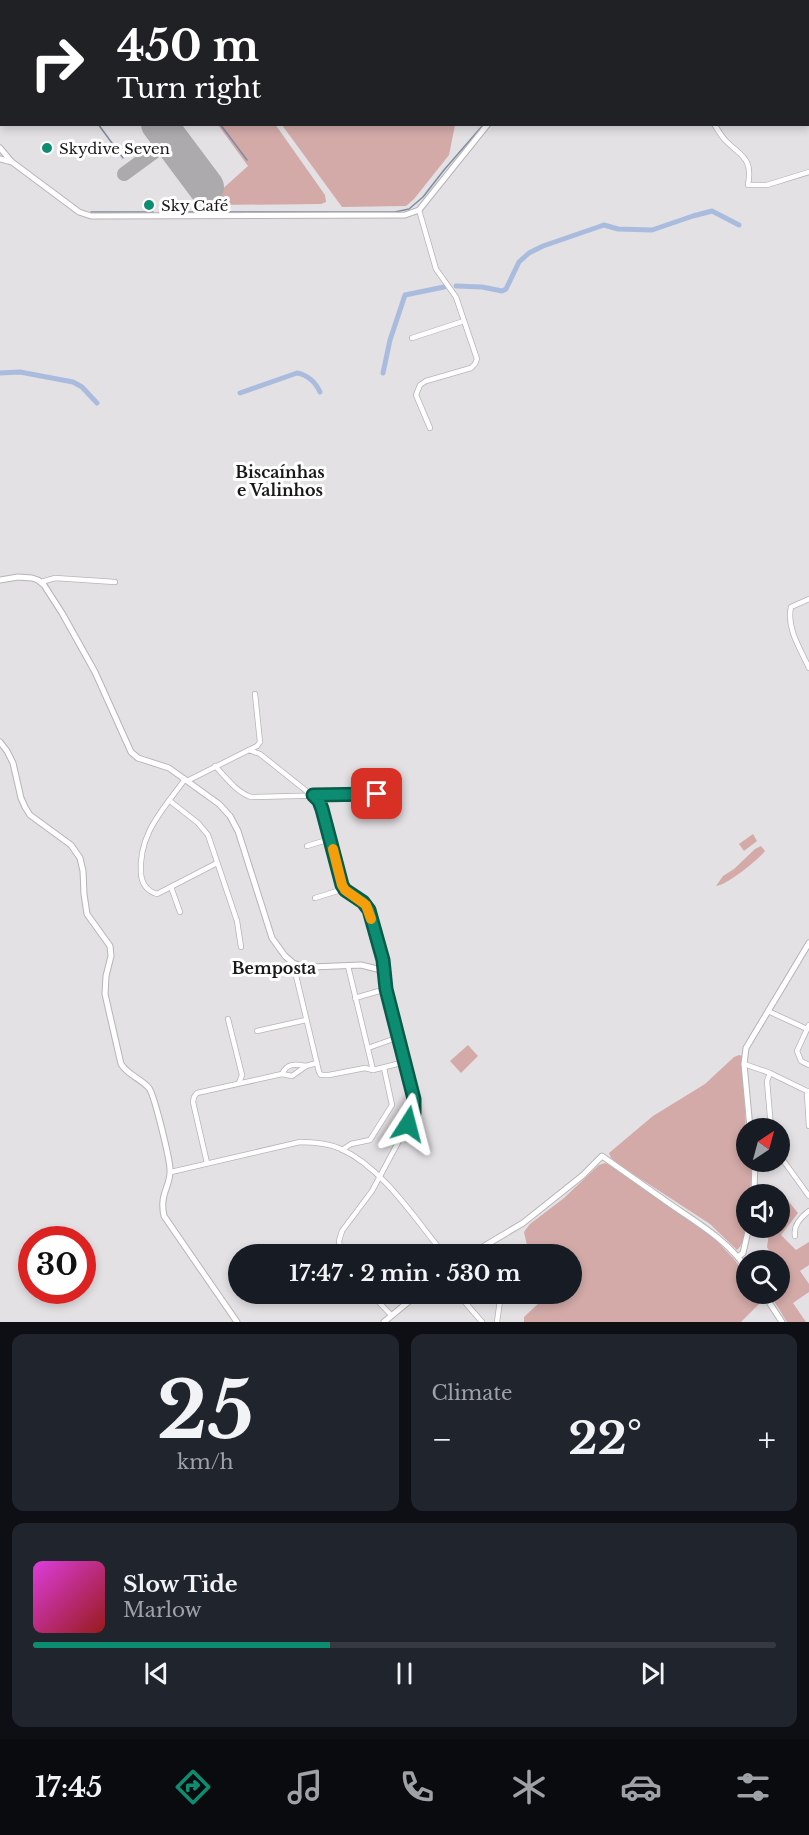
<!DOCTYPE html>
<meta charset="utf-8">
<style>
body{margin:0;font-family:"Libre Baskerville",serif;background:#20242c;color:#f1f3f6;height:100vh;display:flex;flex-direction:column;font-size:22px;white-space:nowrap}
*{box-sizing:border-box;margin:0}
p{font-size:20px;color:#9ea1a6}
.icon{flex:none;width:33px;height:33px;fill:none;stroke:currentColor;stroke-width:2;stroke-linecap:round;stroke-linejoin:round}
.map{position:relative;height:1322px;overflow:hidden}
.side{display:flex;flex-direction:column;gap:12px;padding:12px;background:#0d0f14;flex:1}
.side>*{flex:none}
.guide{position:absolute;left:0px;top:0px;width:810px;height:126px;box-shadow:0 3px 9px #0003;background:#202124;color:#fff;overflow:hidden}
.needle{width:39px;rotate:36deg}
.buttons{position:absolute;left:736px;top:1118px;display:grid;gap:12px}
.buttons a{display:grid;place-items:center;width:54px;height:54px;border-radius:50%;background:#171b24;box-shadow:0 3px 9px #0003;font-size:30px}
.speed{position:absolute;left:18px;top:1226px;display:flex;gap:12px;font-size:30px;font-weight:700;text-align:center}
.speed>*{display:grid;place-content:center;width:78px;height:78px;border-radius:50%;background:#171b24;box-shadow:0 3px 9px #0003;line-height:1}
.speed .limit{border:9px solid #d22;background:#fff;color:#111}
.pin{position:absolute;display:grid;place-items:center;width:51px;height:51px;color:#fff;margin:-26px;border-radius:12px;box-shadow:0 3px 9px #0006}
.me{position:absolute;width:66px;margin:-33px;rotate:9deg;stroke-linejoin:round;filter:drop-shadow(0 0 4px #0008)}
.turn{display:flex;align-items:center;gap:21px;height:126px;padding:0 18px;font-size:27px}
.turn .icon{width:78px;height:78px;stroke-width:2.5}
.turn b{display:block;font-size:42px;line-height:51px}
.big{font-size:45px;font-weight:700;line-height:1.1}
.side .tile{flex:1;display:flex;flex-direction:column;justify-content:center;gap:9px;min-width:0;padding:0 21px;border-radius:12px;background:#20242c}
.side .dial{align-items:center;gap:0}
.dial b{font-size:78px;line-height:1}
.song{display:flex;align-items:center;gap:18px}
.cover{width:72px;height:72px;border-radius:9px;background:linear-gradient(135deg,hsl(300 70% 55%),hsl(0 70% 35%))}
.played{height:6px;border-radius:3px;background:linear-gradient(90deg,#0c8d72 40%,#363941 40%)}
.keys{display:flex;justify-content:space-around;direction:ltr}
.heat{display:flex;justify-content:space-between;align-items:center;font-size:33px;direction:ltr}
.side .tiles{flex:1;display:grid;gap:12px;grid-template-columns:1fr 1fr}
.tile:last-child{grid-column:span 2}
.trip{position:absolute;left:228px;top:1244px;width:354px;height:60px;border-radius:30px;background:#171b24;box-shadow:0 3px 9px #0003;font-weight:700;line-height:60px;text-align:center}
.menu{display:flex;height:96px;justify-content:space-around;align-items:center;background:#090b0e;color:#9ea1a6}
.menu .icon{width:42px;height:42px}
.menu .on{color:#0c8d72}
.menu b{font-size:27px;color:#f1f3f6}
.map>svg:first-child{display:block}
</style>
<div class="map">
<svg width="809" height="1322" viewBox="0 0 809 1322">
<rect width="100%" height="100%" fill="#e4e1e4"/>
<g fill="#d3aaa8">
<polygon points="125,0 477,0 476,2 127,2"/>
<polygon points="275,124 325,195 326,202 321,204 214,205 209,201 248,166 218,125"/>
<polygon points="282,125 455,125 449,155 414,199 406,206 342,207"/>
<polygon points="753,834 757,841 744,851 739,844"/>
<path d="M761,846L765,851C758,860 727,885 716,886L723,876L734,869L755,849Z"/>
<polygon points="468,1045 478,1056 461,1073 450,1061"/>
<path d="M739,1055L742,1056L743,1060L747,1161H752V1164L750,1194H747C747,1207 748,1243 737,1250L710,1224L624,1168L611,1158L609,1153L653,1116L705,1084L734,1057Z"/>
<polygon points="605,1163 612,1166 711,1235 734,1259 747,1277 747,1293 758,1293 763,1300 741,1322 524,1322 524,1317 540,1302 538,1293 572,1293 572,1254 529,1254 524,1232 530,1224 564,1198 599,1165"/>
<polygon points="785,1197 798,1213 781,1235 796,1250 809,1242 809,1265 800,1271 809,1284 809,1292 793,1303 806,1322 787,1322 769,1293 780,1293 780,1260 775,1260 767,1247 770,1227 780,1227 780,1203"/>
</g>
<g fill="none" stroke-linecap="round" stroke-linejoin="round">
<g stroke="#7f8ba3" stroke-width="1.5">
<polyline points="127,0 128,2"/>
<polyline points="497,2 498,0"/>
<polyline points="0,90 2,85"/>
<polyline points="98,124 123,158"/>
<polyline points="220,124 247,160"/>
<polyline points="91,212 153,212"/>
<polyline points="164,212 395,212 409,209 423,197 444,170 484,124"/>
</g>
<g stroke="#aabcde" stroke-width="5">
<polyline points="779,2 779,0"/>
<polyline points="456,286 482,287 502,291 506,289 519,262 529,253 543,246 604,225 618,229 652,230 693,216 712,211 739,225"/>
<polyline points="0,373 20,372 73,382 82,387 97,403"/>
<polyline points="383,373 390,340 405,295 444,287"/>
<path d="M240,393L297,373C308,375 316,383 320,392"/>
</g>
<polyline stroke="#acaaac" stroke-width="14" points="124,174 165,144 170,143 174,145"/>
<g stroke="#acaaac" stroke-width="36">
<polyline points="67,0 68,2"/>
<polyline points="159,124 206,187"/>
</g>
<defs>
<g id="minor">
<path d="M714,124C718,130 721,136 726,141C742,157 753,158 748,185H767L809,172"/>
<polyline points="419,210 436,269 456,297 477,359 475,364 471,368 426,381 420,385 416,395 430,428"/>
<polyline points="412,338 464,321"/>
<polyline points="41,582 55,578 115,582"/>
<path d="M809,599L791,607C786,628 801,650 809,668"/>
<polyline points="249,750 257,746 260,742 255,694"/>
<path d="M215,766C226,777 236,792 251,797L377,794"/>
<path d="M185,779C163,810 138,834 141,874C142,884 147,891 157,894L217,863"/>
<polyline points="187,781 249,750 260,754 319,801 342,885 344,889 363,902 369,910 383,960 386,989 415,1107 408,1124 372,1191 342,1231 339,1241 341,1254"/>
<polyline points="170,801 198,823 208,835 237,921 241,947"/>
<polyline points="307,846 330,839"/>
<polyline points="171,887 180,912"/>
<polyline points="315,898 344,889"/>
<polyline points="293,963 319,1072 321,1075 329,1075 365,1068 373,1070 405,1062"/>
<polyline points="348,966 373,1070"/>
<polyline points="355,998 386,989"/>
<polyline points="768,1011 807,1029"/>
<polyline points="228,1019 242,1075 239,1083"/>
<polyline points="809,1025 797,1051 801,1061 809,1065"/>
<polyline points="257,1031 306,1020"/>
<polyline points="368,1048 399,1037"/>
<polyline points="744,1064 770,1073 809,1092"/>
<polyline points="770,1073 767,1081 771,1128"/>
<path d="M282,1074C287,1063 295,1064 306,1066"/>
<polyline points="808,1091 807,1094 809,1126"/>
<polyline points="342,1150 351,1144 370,1140 392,1105 384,1068"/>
<polyline points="780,1156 809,1196"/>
<polyline points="207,1163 193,1102 194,1097 197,1093 282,1074 292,1076 306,1066 317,1063"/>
<path d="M171,1172L300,1142C314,1142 328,1143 341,1149C383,1168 415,1219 444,1254"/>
<path d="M795,1236C793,1225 801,1217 809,1211"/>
<polyline points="370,1293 391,1315"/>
<polyline points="457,1293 482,1322"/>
<polyline points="497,1322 501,1293"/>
</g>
<g id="tertiary">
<polyline points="687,2 690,0"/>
<polyline points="0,148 11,161"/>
<polyline points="0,159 12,162 79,212 91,216 405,215 419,210 488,124"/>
<polyline points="0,580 18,577 32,578 38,580 44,585 62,613 95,672 131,752 138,758 169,768 219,804 230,816 238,831 272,938 285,956 293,963 302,966 312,967 361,965 385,971"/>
<path d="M0,742L7,751L13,763L21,798L25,807L30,815L71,845L80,858L83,871L84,894L87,914L110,946L111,956L106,976L105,994L121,1064C129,1076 140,1078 149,1088C154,1094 170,1159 170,1170C171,1186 159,1193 164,1216L237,1322"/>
<polyline points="750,1128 744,1064 746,1048 809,943"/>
<polyline points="754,1194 755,1161"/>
<path d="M471,1254L523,1223L582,1176L602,1156C625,1172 647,1188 670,1204C699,1224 727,1240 747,1269"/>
<polyline points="738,1257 743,1253 749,1227"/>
<polyline points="763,1293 782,1322"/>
<polyline points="384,1322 419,1293"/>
</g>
</defs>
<use href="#minor" stroke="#b7b4b7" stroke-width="6"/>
<use href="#tertiary" stroke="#b7b4b7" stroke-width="7"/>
<use href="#minor" stroke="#fff" stroke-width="4.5"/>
<use href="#tertiary" stroke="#fff" stroke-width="5"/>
</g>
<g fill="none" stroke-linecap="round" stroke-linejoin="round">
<defs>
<polyline id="route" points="377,794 313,795 319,801 322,809 342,885 345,890 363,902 369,910 383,960 386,989 414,1099 414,1113 408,1124"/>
</defs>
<use href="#route" stroke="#085c4a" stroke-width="15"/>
<use href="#route" stroke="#0c8d72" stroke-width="10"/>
<polyline stroke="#f59e0b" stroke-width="10" points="333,849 342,885 345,890 366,905 371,919"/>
</g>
<g fill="#0c8d72" stroke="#fff" stroke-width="2">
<circle cx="47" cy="148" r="6"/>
<circle cx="149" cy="205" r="6"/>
</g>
<g text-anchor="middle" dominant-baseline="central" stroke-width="6" stroke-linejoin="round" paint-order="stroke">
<g font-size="15" fill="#1a191a" stroke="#fff" text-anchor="start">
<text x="59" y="148">Skydive Seven</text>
<text x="161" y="205">Sky Café</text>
</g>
<g font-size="16" font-weight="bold" fill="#1a191a" stroke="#fff">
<text x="280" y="472">Biscaínhas<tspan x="280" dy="18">e Valinhos</tspan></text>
<text x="274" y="968">Bemposta</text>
</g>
</g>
</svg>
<div class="buttons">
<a><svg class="needle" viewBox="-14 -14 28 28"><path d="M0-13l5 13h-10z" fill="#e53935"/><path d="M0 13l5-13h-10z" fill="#9ea1a6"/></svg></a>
<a><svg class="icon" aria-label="sound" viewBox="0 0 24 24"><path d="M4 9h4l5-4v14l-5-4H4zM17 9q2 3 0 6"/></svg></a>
<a><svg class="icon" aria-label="search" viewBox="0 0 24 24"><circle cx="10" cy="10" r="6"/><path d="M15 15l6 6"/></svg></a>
</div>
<div class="speed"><div class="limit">30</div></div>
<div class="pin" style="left:377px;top:794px;background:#d93025"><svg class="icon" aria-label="arrive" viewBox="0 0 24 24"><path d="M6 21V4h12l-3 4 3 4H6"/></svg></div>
<svg class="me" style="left:408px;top:1124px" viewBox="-20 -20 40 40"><path d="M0-17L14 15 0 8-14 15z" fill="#0c8d72" stroke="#fff" stroke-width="4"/></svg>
<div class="trip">17:47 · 2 min · 530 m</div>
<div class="guide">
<div class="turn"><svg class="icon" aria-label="right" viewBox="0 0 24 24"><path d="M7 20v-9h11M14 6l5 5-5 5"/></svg><div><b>450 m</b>Turn right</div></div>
</div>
</div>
<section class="side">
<div class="tiles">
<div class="tile dial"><b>25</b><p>km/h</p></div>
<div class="tile"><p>Climate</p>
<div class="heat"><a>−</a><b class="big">22°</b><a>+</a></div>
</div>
<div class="tile">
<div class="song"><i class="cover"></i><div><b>Slow Tide</b><p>Marlow</p></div></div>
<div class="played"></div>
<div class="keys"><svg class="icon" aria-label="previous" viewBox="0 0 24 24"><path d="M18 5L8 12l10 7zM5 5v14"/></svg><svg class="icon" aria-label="pause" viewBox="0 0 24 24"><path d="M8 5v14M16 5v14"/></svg><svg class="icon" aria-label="next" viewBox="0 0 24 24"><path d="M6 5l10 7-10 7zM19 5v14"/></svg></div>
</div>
</div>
</section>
<nav class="menu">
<b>17:45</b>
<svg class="icon on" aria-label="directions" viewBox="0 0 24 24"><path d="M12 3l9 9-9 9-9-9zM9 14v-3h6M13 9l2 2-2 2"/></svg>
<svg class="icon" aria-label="music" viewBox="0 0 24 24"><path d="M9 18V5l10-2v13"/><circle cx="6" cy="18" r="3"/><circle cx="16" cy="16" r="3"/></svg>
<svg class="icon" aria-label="phone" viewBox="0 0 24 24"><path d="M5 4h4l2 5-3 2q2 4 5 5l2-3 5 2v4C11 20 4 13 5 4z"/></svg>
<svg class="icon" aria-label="climate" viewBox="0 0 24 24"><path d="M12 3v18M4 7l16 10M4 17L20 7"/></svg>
<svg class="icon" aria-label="car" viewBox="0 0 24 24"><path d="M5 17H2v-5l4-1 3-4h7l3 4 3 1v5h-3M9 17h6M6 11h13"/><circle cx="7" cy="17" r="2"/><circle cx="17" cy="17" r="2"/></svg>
<svg class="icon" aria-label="filters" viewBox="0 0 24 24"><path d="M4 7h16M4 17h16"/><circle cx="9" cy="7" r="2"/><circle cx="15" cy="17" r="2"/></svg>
</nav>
